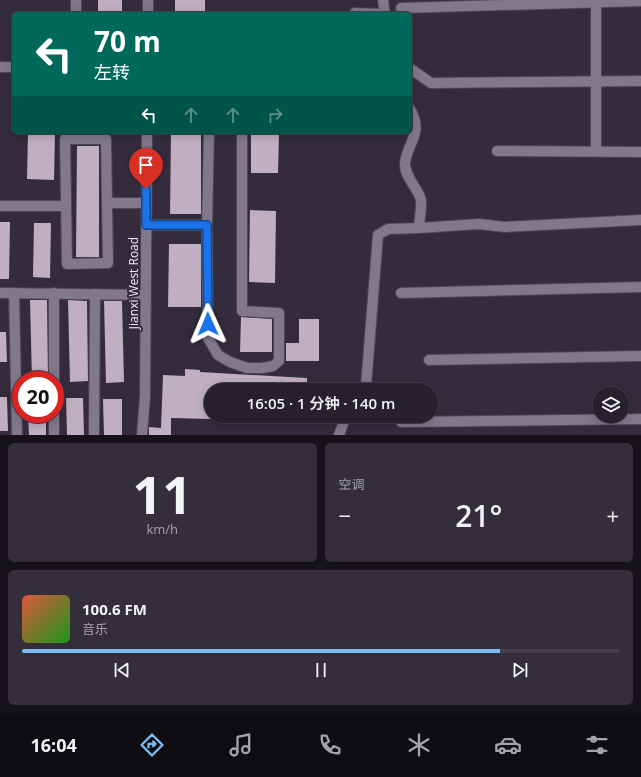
<!DOCTYPE html>
<html lang="zh">
<meta charset="utf-8">
<style>
body{margin:0;font-family:"Open Sans","Noto Sans SC",sans-serif;background:#332e39;color:#f1f3f6;height:100vh;display:flex;flex-direction:column;font-size:15px;white-space:nowrap}
*{box-sizing:border-box;margin:0}
p{font-size:13px;color:#a4a3aa}
.icon{flex:none;width:22px;height:22px;fill:none;stroke:currentColor;stroke-width:2;stroke-linecap:round;stroke-linejoin:round}
.map{position:relative;height:435px;overflow:hidden}
.sheet{display:flex;flex-direction:column;gap:8px;padding:8px;background:#151219;flex:1}
.sheet>*{flex:none}
.banner{position:absolute;left:12px;top:12px;width:400px;height:122px;border-radius:6px;box-shadow:0 2px 10px #0003,0 0 0 1px #433e49;background:#00695c;color:#fff;overflow:hidden}
.buttons{position:absolute;left:593px;top:387px;display:grid;gap:8px}
.buttons a{display:grid;place-items:center;width:36px;height:36px;border-radius:50%;background:#27212d;box-shadow:0 2px 10px #0003,0 0 0 1px #433e49;font-size:20px}
.speed{position:absolute;left:12px;top:371px;display:flex;gap:8px;font-size:20px;font-weight:700;text-align:center}
.speed>*{display:grid;place-content:center;width:52px;height:52px;border-radius:50%;background:#27212d;box-shadow:0 2px 10px #0003,0 0 0 1px #433e49;line-height:1}
.speed .limit{border:6px solid #d22;background:#fff;color:#111}
.pin{position:absolute;display:grid;place-items:center;width:34px;height:34px;color:#fff;margin:-41px -17px;border-radius:50% 50% 50% 0;rotate:-45deg;box-shadow:0 0 4px #0007}
.pin .icon{rotate:45deg}
.me{position:absolute;width:44px;margin:-22px;rotate:359deg;stroke-linejoin:round;filter:drop-shadow(0 0 3px #0008)}
.turn{display:flex;align-items:center;gap:14px;height:84px;padding:0 16px;font-size:18px}
.turn .icon{width:52px;height:52px;stroke-width:2.5}
.turn b{display:block;font-size:28px;line-height:34px}
.lanes{display:flex;align-items:center;height:38px;padding:0 16px;background:#0003;justify-content:center;gap:20px;direction:ltr}
.lanes .off{opacity:.35}
.big{font-size:30px;font-weight:600;line-height:1.1}
.sheet .tile{flex:1;display:flex;flex-direction:column;justify-content:center;gap:6px;min-width:0;padding:0 14px;border-radius:6px;background:#332e39}
.sheet .dial{align-items:center;gap:0}
.dial b{font-size:52px;line-height:1}
.song{display:flex;align-items:center;gap:12px}
.cover{width:48px;height:48px;border-radius:6px;background:linear-gradient(135deg,hsl(10 70% 55%),hsl(120 70% 35%))}
.played{height:4px;border-radius:2px;background:linear-gradient(90deg,#7abef8 80%,#433e49 80%)}
.keys{display:flex;justify-content:space-around;direction:ltr}
.heat{display:flex;justify-content:space-between;align-items:center;font-size:22px;direction:ltr}
.sheet .tiles{flex:1;display:grid;gap:8px;grid-template-columns:1fr 1fr}
.tile:last-child{grid-column:span 2}
.trip{position:absolute;left:204px;top:383px;width:234px;height:40px;border-radius:20px;background:#27212d;box-shadow:0 2px 10px #0003,0 0 0 1px #433e49;font-weight:600;line-height:40px;text-align:center}
.tab-bar{display:flex;height:64px;justify-content:space-around;align-items:center;background:#100d12;color:#a4a3aa}
.tab-bar .icon{width:28px;height:28px}
.tab-bar .active{color:#7abef8}
.tab-bar b{font-size:18px;color:#f1f3f6}
.map>svg:first-child{display:block}
</style>
<div class="map">
<svg width="641" height="435" viewBox="0 0 641 435">
<rect width="100%" height="100%" fill="#342c3c"/>
<g fill="#bfafc0">
<rect x="98" y="0" width="24" height="14"/>
<rect x="175" y="0" width="30" height="14"/>
<polygon points="28,132 55,132 54,180 27,179"/>
<polygon points="171,132 201,132 201,214 170,214"/>
<polygon points="251,132 279,132 278,173 251,173"/>
<polygon points="77,146 99,146 99,257 76,257"/>
<polygon points="250,210 276,211 275,283 249,282"/>
<polygon points="0,222 10,222 9,279 0,279"/>
<polygon points="34,223 51,223 50,278 33,277"/>
<polygon points="169,244 201,244 201,307 168,307"/>
<polygon points="30,300 47,300 48,380 32,380"/>
<polygon points="68,300 87,301 88,381 70,382"/>
<polygon points="104,301 122,301 124,382 106,383"/>
<polygon points="241,317 272,319 272,352 240,352"/>
<polygon points="299,319 319,319 319,361 286,361 286,343 299,343"/>
<polygon points="0,332 6,332 7,362 0,362"/>
<polygon points="185,369 200,370 200,372 307,378 307,390 211,390 211,419 171,418 171,435 149,435 149,427 161,428 163,375 185,376"/>
<polygon points="0,397 7,397 8,431 0,431"/>
<polygon points="66,398 83,398 84,435 67,435"/>
<polygon points="103,399 122,399 122,435 104,435"/>
<polygon points="28,414 46,414 46,435 29,435"/>
<polygon points="273,416 306,416 306,423 273,422"/>
</g>
<g fill="none" stroke-linecap="round" stroke-linejoin="round">
<defs>
<g id="minor">
<polyline points="383,0 385,14"/>
<polyline points="596,0 596,151"/>
<polyline points="401,8 641,1"/>
<polyline points="355,13 381,14"/>
<polyline points="76,14 76,0"/>
<polyline points="148,14 148,0"/>
<polyline points="0,67 14,67"/>
<polyline points="411,69 431,83 641,81"/>
<path d="M410,109C424,134 408,140 405,163C404,177 419,189 421,200C422,206 419,221 419,228"/>
<polyline points="497,151 641,152"/>
<polyline points="107,203 106,139 65,139 67,264 108,263 107,203 146,203"/>
<polyline points="0,206 66,206"/>
<polyline points="146,225 207,225 208,338 218,355 230,362 247,368 262,368 273,366 279,361 279,313 242,311 242,132"/>
<polyline points="207,225 209,132"/>
<polyline points="0,293 145,295"/>
<polyline points="14,293 17,435"/>
<polyline points="54,293 54,380"/>
<polyline points="401,293 641,287"/>
<polyline points="429,360 641,356"/>
<polyline points="363,390 366,386 378,235 388,229 419,228 479,224 505,227 641,220"/>
<polyline points="54,414 54,435"/>
<polyline points="401,422 641,419"/>
<polyline points="94,435 95,294"/>
<polyline points="142,435 145,396 147,132"/>
<polyline points="339,435 346,416"/>
</g>
</defs>
<use href="#minor" stroke="#4e4755" stroke-width="12"/>
<use href="#minor" stroke="#81788b" stroke-width="10"/>
</g>
<g fill="none" stroke-linecap="round" stroke-linejoin="round">
<defs>
<polyline id="route" points="146,189 146,225 207,225 208,324"/>
</defs>
<use href="#route" stroke="#114b97" stroke-width="10"/>
<use href="#route" stroke="#1a73e8" stroke-width="7"/>
</g>
<g text-anchor="middle" dominant-baseline="central" stroke-width="4" stroke-linejoin="round" paint-order="stroke">
<g font-size="12" fill="#efeaf5" stroke="#342c3c">
<text transform="translate(133 283) rotate(-90)">Jianxi West Road</text>
</g>
</g>
</svg>
<div class="buttons">
<a><svg class="icon" aria-label="layers" viewBox="0 0 24 24"><path d="M12 4l9 5-9 5-9-5zM3 14l9 5 9-5"/></svg></a>
</div>
<div class="speed"><div class="limit">20</div></div>
<div class="pin" style="left:146px;top:189px;background:#d93025"><svg class="icon" aria-label="arrive" viewBox="0 0 24 24"><path d="M6 21V4h12l-3 4 3 4H6"/></svg></div>
<svg class="me" style="left:208px;top:324px" viewBox="-20 -20 40 40"><path d="M0-17L14 15 0 8-14 15z" fill="#1a73e8" stroke="#fff" stroke-width="4"/></svg>
<div class="trip">16:05 · 1 分钟 · 140 m</div>
<div class="banner">
<div class="turn"><svg class="icon" aria-label="left" viewBox="0 0 24 24"><path d="M17 20v-9H6M10 6l-5 5 5 5"/></svg><div><b>70 m</b>左转</div></div>
<div class="lanes"><svg class="icon" aria-label="left" viewBox="0 0 24 24"><path d="M17 20v-9H6M10 6l-5 5 5 5"/></svg><svg class="icon off" aria-label="ahead" viewBox="0 0 24 24"><path d="M12 20V5M6 11l6-6 6 6"/></svg><svg class="icon off" aria-label="ahead" viewBox="0 0 24 24"><path d="M12 20V5M6 11l6-6 6 6"/></svg><svg class="icon off" aria-label="right" viewBox="0 0 24 24"><path d="M7 20v-9h11M14 6l5 5-5 5"/></svg></div>
</div>
</div>
<section class="sheet">
<div class="tiles">
<div class="tile dial"><b>11</b><p>km/h</p></div>
<div class="tile"><p>空调</p>
<div class="heat"><a>−</a><b class="big">21°</b><a>+</a></div>
</div>
<div class="tile">
<div class="song"><i class="cover"></i><div><b>100.6 FM</b><p>音乐</p></div></div>
<div class="played"></div>
<div class="keys"><svg class="icon" aria-label="previous" viewBox="0 0 24 24"><path d="M18 5L8 12l10 7zM5 5v14"/></svg><svg class="icon" aria-label="pause" viewBox="0 0 24 24"><path d="M8 5v14M16 5v14"/></svg><svg class="icon" aria-label="next" viewBox="0 0 24 24"><path d="M6 5l10 7-10 7zM19 5v14"/></svg></div>
</div>
</div>
</section>
<nav class="tab-bar">
<b>16:04</b>
<svg class="icon active" aria-label="directions" viewBox="0 0 24 24"><path d="M12 3l9 9-9 9-9-9zM9 14v-3h6M13 9l2 2-2 2"/></svg>
<svg class="icon" aria-label="music" viewBox="0 0 24 24"><path d="M9 18V5l10-2v13"/><circle cx="6" cy="18" r="3"/><circle cx="16" cy="16" r="3"/></svg>
<svg class="icon" aria-label="phone" viewBox="0 0 24 24"><path d="M5 4h4l2 5-3 2q2 4 5 5l2-3 5 2v4C11 20 4 13 5 4z"/></svg>
<svg class="icon" aria-label="climate" viewBox="0 0 24 24"><path d="M12 3v18M4 7l16 10M4 17L20 7"/></svg>
<svg class="icon" aria-label="car" viewBox="0 0 24 24"><path d="M5 17H2v-5l4-1 3-4h7l3 4 3 1v5h-3M9 17h6M6 11h13"/><circle cx="7" cy="17" r="2"/><circle cx="17" cy="17" r="2"/></svg>
<svg class="icon" aria-label="filters" viewBox="0 0 24 24"><path d="M4 7h16M4 17h16"/><circle cx="9" cy="7" r="2"/><circle cx="15" cy="17" r="2"/></svg>
</nav>
